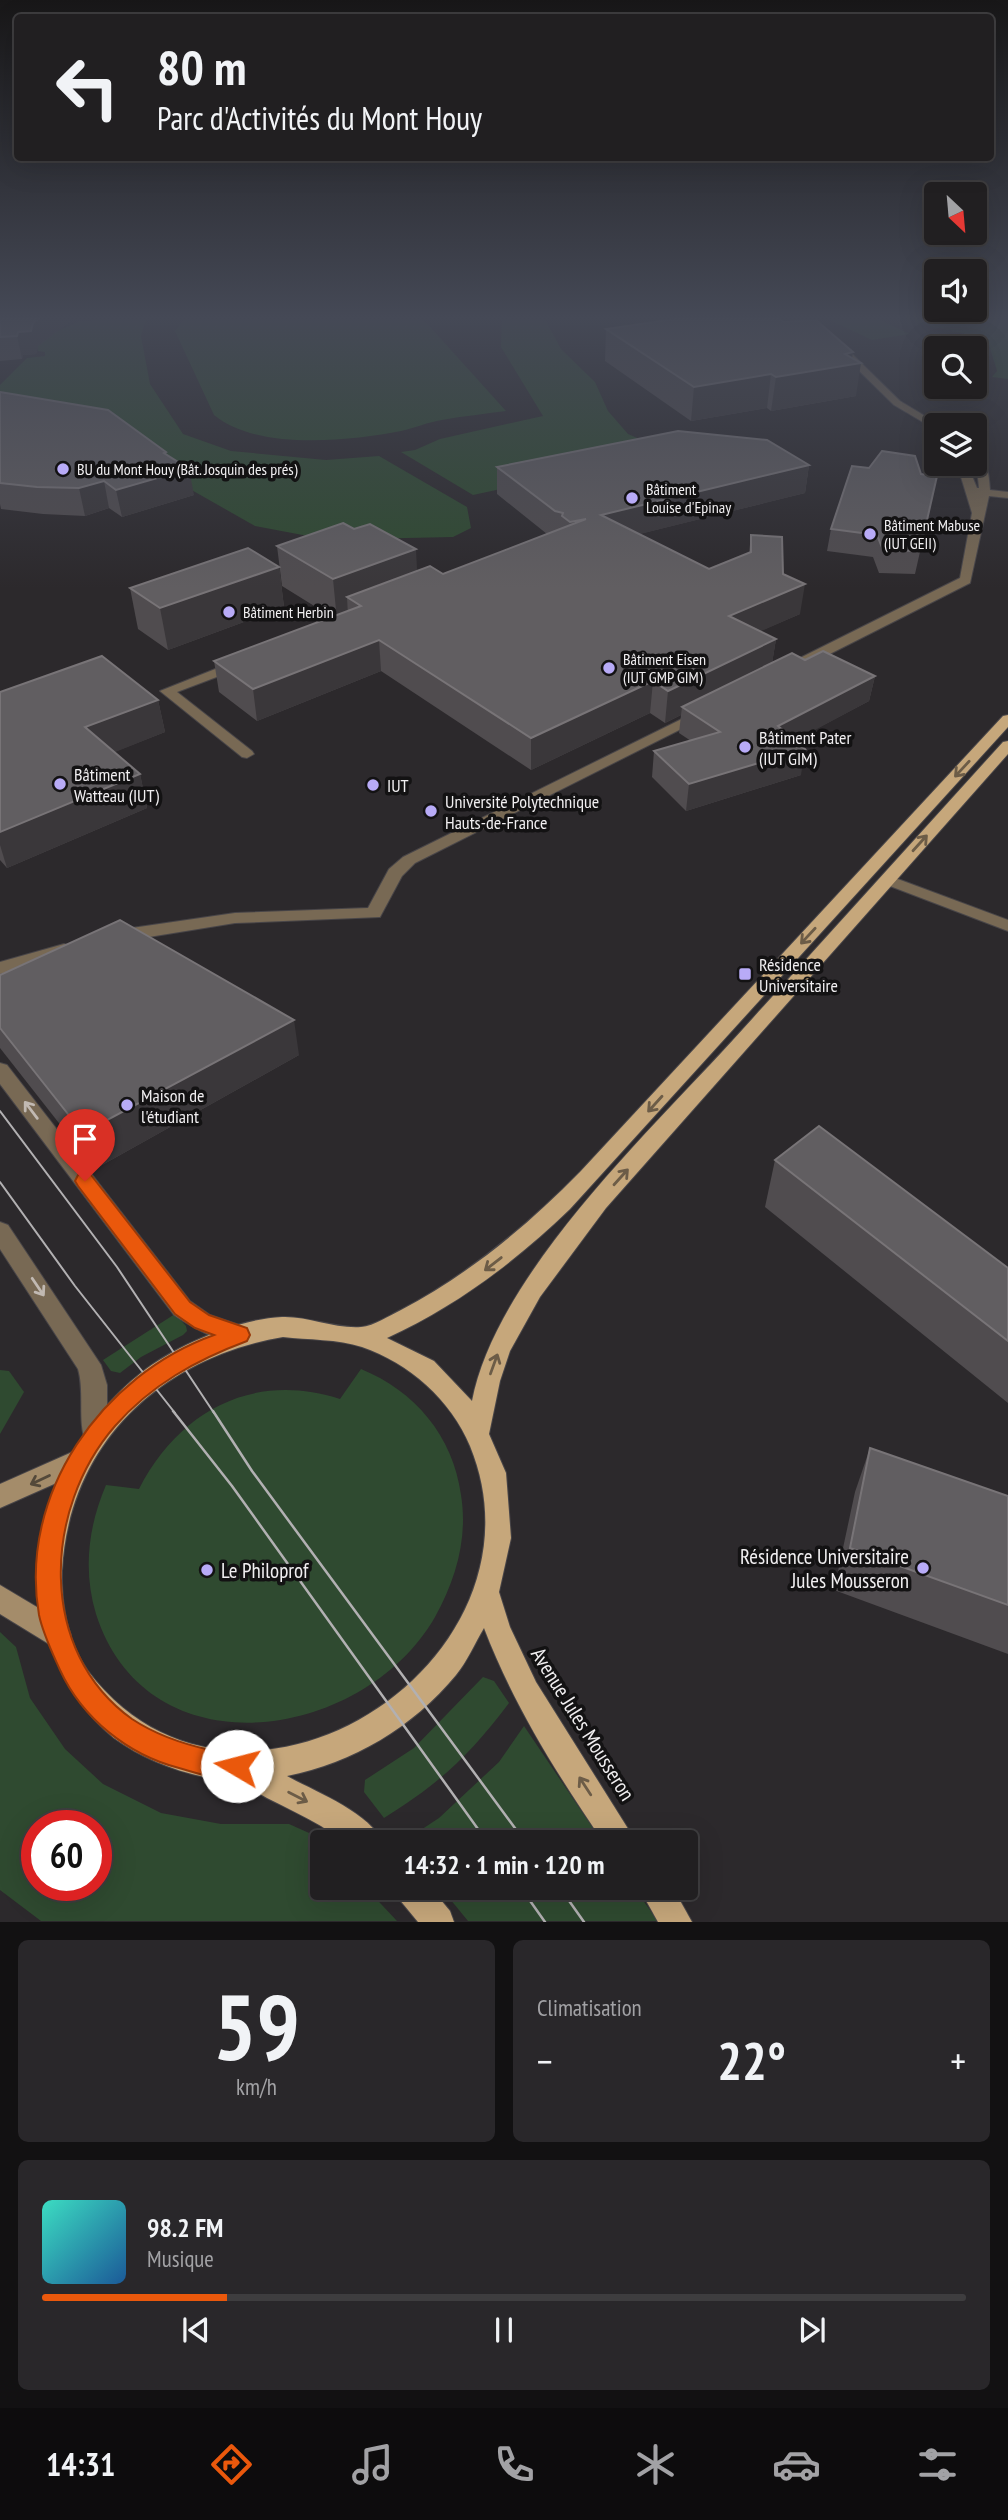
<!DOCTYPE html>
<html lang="fr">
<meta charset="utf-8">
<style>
body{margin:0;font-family:"PT Sans Narrow",sans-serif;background:#29272a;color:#f1f3f6;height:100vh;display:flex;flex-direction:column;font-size:26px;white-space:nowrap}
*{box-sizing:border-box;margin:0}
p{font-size:23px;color:#a2a2a5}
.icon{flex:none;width:38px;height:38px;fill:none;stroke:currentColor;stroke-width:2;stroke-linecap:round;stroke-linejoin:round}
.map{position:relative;height:1922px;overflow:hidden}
.details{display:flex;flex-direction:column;gap:18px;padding:18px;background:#121112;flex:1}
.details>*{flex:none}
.banner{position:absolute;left:14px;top:14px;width:980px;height:147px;border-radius:7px;box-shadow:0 7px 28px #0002,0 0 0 2px #3e3d3f;background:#211f21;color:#f1f3f6;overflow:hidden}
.needle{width:46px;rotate:154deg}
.fabs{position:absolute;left:924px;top:182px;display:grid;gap:14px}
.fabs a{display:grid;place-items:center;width:63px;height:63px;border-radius:7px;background:#211f21;box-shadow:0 7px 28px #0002,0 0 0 2px #3e3d3f;font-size:35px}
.speed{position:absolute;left:21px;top:1810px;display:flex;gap:14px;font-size:35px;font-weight:700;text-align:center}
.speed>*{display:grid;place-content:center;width:91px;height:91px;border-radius:50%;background:#211f21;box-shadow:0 7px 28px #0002,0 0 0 2px #3e3d3f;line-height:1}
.speed .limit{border:10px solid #d22;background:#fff;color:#111}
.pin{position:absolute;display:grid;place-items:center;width:60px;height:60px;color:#fff;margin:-72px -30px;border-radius:50% 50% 50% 0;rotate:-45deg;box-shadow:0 0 7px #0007}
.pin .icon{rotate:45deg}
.me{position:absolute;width:77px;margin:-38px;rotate:278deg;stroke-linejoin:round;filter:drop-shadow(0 0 5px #0008)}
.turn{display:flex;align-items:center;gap:24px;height:147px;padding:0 28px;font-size:32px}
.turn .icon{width:91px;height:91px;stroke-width:2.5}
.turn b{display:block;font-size:49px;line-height:60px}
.big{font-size:52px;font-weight:700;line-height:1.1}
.details .card{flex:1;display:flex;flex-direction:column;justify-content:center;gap:10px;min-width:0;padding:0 24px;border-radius:10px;background:#29272a}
.details .dial{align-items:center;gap:0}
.dial b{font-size:91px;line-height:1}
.song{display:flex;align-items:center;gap:21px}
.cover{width:84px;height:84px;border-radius:10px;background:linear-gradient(135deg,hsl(170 70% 55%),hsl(210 70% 35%))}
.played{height:7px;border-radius:4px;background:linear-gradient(90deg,#ea580c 20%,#3e3d3f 20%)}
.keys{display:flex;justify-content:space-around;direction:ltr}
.heat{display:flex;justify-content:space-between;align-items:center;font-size:38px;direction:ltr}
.details .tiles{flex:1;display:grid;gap:18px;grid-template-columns:1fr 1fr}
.card:last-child{grid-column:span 2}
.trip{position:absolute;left:310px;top:1830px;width:388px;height:70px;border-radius:7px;background:#211f21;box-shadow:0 7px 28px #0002,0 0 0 2px #3e3d3f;font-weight:700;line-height:70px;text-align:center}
.dock{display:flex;height:112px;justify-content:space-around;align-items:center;background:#0d0c0d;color:#a2a2a5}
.dock .icon{width:49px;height:49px}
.dock .on{color:#ea580c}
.dock b{font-size:32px;color:#f1f3f6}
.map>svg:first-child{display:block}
</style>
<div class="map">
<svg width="1008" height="1922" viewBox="0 0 1008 1922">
<rect width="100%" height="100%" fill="#2c292c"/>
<g fill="#2f4a30" fill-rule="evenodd">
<polygon points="116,319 146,319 141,336 150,384 183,434 231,451 326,460 379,456 467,507 471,528 453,537 361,539 308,536 255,526 174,480 0,407 0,385 27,358 45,356 45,352 38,351 37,340 80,321"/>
<path d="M184,319H423L506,411C485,414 463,416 442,420C428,422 415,428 401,431C349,441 258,451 214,415L175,331Z"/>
<polygon points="502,319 545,319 561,349 595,382 608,411 628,434 669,452 473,495 401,452 415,450 440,439 543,416 501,347"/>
<polygon points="828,319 878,319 910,334 872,340"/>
<path d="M913,319H1008V379L992,377L997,371L989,345C962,327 938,333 913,319Z"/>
<polygon points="175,1314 186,1326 187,1331 183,1335 141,1357 120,1373 111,1371 103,1360"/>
<path d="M361,1369C415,1391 453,1436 461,1495C468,1538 456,1579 435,1617C363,1742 147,1774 96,1614C83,1571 88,1527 106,1485L139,1489C179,1411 253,1371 340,1399Z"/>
<polygon points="0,1370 9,1371 24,1392 0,1434"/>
<path d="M0,1632L16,1647L30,1698L65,1749L103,1784L161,1813L221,1824H289L318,1837L324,1843L322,1888H366L397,1921H41L0,1890ZM37,1825H96V1885H37Z"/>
<path d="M483,1677L494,1681L509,1703C469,1756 440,1783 384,1818L364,1792L365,1780L414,1748Z"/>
<polygon points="524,1726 603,1843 405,1843 404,1841 439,1818 499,1762"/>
<polygon points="441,1888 634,1888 658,1921 468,1921"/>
</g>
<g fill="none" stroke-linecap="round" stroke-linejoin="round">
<defs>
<polygon id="lane" points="887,875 1008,920 1008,931 882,883 880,880"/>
<g id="street">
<polygon points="842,350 848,350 900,401 940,425 933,428 894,405 842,354"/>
<path d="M975,448C987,456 989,475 990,490L1008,492V498L989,496L970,583L808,665H798V659L960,578L972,513L957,464H967L977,488H979Z"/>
<polygon points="238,660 243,661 243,667 177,692 252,751 254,754 247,758 242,757 160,691"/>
<polygon points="700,710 707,714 705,717 415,863 402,876 380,917 235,923 118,942 109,936 118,930 235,913 368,908 389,869 403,857"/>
<polygon points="64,944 70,946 73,950 70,954 0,974 0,962"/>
<path d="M0,1063L7,1065L190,1301L210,1315L248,1328L251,1335L248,1342C229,1349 190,1326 174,1315L0,1084Z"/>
<path d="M0,1222L8,1225L101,1365L107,1385V1435L104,1443L95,1446L86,1443C77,1421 85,1393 78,1369L0,1249Z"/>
</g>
<g id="secondary">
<polygon points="79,1449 88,1453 91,1461 88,1469 0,1508 0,1484"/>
<polygon points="0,1585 67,1625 71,1635 67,1645 57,1649 0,1614"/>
</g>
<g id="primary">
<path d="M1008,715V727L570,1209C516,1261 457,1306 387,1338L434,1361L472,1401C496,1276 647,1134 733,1040C823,941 913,841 1003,742L1008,741V754L606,1208L540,1297L510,1351L500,1381L489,1434L506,1473L511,1538L499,1592L510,1627L536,1682L637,1843H604C557,1774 514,1706 484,1628C475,1643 467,1662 456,1675C413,1727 353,1763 287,1776C314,1791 371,1813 383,1843C371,1843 358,1844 346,1843C337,1841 329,1831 321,1826C304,1816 285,1807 267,1798C256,1792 245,1784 234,1781C225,1778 213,1779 204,1777C172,1770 140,1757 114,1738C0,1644 30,1460 141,1373C176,1345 238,1319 282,1317C308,1316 335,1329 361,1327C374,1326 390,1315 401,1310C469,1274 526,1227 580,1172L1003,716ZM283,1337C308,1340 338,1339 362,1347C409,1363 451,1400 470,1446C559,1663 238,1869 88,1671C68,1644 61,1604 62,1571C69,1443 161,1358 283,1337Z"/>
<polygon points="395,1888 431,1888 450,1911 454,1922 418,1922 399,1899"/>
<polygon points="639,1888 673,1888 692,1922 658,1922"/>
</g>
</defs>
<use href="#lane" stroke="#484548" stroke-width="2"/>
<use href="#street" stroke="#484548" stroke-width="2"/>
<use href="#secondary" stroke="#484548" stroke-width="2"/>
<use href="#primary" stroke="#484548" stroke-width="2"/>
<use href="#lane" fill="#786954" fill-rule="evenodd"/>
<use href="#street" fill="#786954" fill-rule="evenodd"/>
<use href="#secondary" fill="#a48c6a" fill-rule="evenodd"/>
<use href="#primary" fill="#c6a77b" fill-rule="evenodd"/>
<g stroke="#b2b0b2" stroke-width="2">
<polyline points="0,1111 117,1267 214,1413"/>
<polyline points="0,1182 75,1286 175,1413"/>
</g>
<g stroke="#b2b0b2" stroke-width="2.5">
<polyline points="173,1411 232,1486 488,1843"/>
<polyline points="213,1411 252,1471 526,1843"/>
<polyline points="521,1888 545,1922"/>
<polyline points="560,1888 584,1922"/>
</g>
</g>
<g fill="#504c4f">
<polygon points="0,319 85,319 72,320 38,346 36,354 23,355 22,359 0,361"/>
<polygon points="660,319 779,319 852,358 856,396 771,411 767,408 691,421 605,361 606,329 660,321"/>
<polygon points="0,392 166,452 167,455 194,495 122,517 109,508 85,516 43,514 1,509 0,504"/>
<polygon points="809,465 805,493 639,534 709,569 749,553 751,535 783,574 800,614 760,631 776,639 772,663 805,660 875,676 869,701 795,740 801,775 686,811 652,777 654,751 691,741 679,733 681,715 665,723 650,713 531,770 381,671 257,721 219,692 214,661 332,617 282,586 277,546 354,529 417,571 443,574 547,534 497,494 497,467"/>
<polygon points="921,474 937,476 915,574 879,573 873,557 827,551 831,529"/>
<polygon points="279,567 284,607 168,650 138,629 130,588"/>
<polygon points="0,692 158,700 165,732 114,752 140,774 147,808 7,868 0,860"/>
<polygon points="0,975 299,1055 95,1169 0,1048"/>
<polygon points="775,1160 1008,1268 1008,1403 765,1207"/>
<polygon points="870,1448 1008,1496 1008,1654 834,1590 855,1492"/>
</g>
<g fill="#3a373a">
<polygon points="38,319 85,319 72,320 38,346 36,354 23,355 22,359 17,336 18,332"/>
<polygon points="853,352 851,365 861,363 856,396 771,411 776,377 845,354"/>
<polygon points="771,374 767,408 691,421 694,387"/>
<polygon points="166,452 170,474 189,469 194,495 122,517 116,490 164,453"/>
<polygon points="809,465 805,493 600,544 601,515"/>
<polygon points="104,481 109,508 85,516 79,488"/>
<polygon points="416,549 418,589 361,606 347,597 348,616 337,620 333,579"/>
<polygon points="279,567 284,607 168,650 160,608"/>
<polygon points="805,584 800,614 725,647 729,616"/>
<polygon points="776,639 771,670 682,707 681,715 665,723 668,691"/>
<polygon points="379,640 381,671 257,721 253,689"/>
<polygon points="875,676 869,701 774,752 778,726"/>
<polygon points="653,681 650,713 531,770 531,738"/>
<polygon points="158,700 165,732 93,761 85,727"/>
<polygon points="805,749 801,775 686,811 689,784"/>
<polygon points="140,774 147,808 7,868 0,845 0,832"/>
<polygon points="294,1020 299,1055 95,1169 83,1133"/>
</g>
<g fill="#615e61" stroke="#787477" stroke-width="2">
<polygon points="0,319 38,319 33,323 31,331 18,332 17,336 0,337"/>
<polygon points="675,319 779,319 784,322 816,320 853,352 845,354 861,363 776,377 771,374 694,387 606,329"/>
<polygon points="0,392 108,410 166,452 164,453 189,469 116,490 104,481 79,488 37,487 0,483"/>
<polygon points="678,431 767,440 809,465 601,515 709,569 751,552 751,535 782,537 783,574 805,584 729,616 776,639 668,691 653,681 531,738 379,640 253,689 214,661 361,606 347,597 430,566 443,574 586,519 570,522 562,516 563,513 555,511 497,467"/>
<polygon points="882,451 915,456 921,474 937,476 920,551 883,550 877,535 831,529 852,466 869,468"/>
<polygon points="343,523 354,529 370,524 416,549 333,579 277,546"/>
<polygon points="248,548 279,567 160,608 130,588"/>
<polygon points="823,651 875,676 778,726 805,749 689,784 654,751 720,732 682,707 792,653 805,660"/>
<polygon points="102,656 158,700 85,727 140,774 0,832 0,692"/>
<polygon points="120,920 294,1020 83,1133 0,1028 0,975"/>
<polygon points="819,1126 1008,1268 1008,1341 775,1160"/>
<polygon points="870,1448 1008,1496 1008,1605 850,1548"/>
</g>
<defs><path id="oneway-shaft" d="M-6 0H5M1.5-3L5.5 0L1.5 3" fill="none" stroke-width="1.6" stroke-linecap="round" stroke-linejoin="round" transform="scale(1.75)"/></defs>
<g stroke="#6c5c47">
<use href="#oneway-shaft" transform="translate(962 769) rotate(133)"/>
<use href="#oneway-shaft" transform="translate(920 843) rotate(-48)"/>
<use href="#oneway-shaft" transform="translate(808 936) rotate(133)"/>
<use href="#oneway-shaft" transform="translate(655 1104) rotate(132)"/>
<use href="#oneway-shaft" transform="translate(621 1177) rotate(-48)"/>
<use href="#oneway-shaft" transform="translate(493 1264) rotate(142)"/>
<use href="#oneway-shaft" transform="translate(494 1364) rotate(-70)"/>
<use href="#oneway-shaft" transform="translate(585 1786) rotate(-123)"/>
<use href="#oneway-shaft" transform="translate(298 1797) rotate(27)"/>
</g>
<g stroke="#c1b9b2">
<use href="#oneway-shaft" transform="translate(31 1110) rotate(-127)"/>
<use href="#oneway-shaft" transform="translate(38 1287) rotate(56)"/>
</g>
<use stroke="#54493a" href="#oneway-shaft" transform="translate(40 1480) rotate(155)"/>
<linearGradient id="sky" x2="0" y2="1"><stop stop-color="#181718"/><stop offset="0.54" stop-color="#454956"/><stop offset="1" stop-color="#454956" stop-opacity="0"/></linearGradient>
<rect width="1008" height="588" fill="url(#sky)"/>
<path fill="#ea580c" stroke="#983908" stroke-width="2" d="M85,1173L91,1175L190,1302L209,1315L247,1328L250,1335L247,1341C196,1360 151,1385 115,1426C43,1509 37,1651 132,1719C156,1735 183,1744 210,1750C223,1753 235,1752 247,1757L251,1766L247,1776C226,1784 200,1774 179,1768C128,1755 82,1718 60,1670C52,1652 43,1634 39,1615C18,1494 102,1375 214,1335L195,1328L175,1314L78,1186L75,1181L78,1175Z"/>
<g fill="#b8abf7" stroke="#131213" stroke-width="2.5">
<circle cx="63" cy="469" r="7"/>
<circle cx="632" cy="498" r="7"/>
<circle cx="870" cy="534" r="7"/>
<circle cx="229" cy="612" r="7"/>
<circle cx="609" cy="668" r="7"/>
<circle cx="745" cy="747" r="7"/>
<circle cx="60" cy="784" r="7"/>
<circle cx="373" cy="785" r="7"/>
<circle cx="431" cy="811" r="7"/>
<rect x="738" y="967" width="14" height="14" rx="3.5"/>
<circle cx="127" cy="1105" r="7"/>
<circle cx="923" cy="1568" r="7"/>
<circle cx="207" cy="1570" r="7"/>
</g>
<g text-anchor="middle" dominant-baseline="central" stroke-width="7" stroke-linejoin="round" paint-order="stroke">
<g font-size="16" fill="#f1eff1" stroke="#131213" text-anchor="start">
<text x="77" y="469">BU du Mont Houy (Bât. Josquin des prés)</text>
<text x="646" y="489">Bâtiment<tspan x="646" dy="18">Louise d'Epinay</tspan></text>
<text x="884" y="525">Bâtiment Mabuse<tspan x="884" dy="18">(IUT GEII)</tspan></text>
<text x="243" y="612">Bâtiment Herbin</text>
<text x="623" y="659">Bâtiment Eisen<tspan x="623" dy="18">(IUT GMP GIM)</tspan></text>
</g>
<g font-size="18" fill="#f1eff1" stroke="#131213" text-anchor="start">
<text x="759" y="737">Bâtiment Pater<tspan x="759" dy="21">(IUT GIM)</tspan></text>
<text x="74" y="774">Bâtiment<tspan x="74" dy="21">Watteau (IUT)</tspan></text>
<text x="387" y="785">IUT</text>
<text x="445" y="801">Université Polytechnique<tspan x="445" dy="21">Hauts-de-France</tspan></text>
<text x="759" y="964">Résidence<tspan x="759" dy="21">Universitaire</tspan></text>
<text x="141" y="1095">Maison de<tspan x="141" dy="21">l'étudiant</tspan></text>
</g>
<g font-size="21" fill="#f1eff1" stroke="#131213" text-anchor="end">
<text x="909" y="1556">Résidence Universitaire<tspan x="909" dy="24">Jules Mousseron</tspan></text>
<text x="221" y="1570" text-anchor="start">Le Philoprof</text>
</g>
<g font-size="21" fill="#f1eff1" stroke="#131213">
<text transform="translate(583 1724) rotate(58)">Avenue Jules Mousseron</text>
</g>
</g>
</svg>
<div class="fabs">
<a><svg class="needle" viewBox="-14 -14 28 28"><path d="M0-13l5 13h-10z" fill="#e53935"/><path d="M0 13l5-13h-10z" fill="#a2a2a5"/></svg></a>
<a><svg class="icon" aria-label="sound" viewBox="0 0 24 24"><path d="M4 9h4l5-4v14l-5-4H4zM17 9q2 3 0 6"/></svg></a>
<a><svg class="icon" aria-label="search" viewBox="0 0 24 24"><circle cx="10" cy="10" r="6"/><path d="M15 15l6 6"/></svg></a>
<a><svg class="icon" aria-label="layers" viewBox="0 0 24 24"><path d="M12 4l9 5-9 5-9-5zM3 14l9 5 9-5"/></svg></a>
</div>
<div class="speed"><div class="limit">60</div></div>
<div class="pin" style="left:85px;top:1181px;background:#d93025"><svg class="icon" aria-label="arrive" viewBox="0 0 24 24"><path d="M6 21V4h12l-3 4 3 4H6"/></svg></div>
<svg class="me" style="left:237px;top:1766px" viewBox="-20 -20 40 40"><circle r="19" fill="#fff"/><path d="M0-13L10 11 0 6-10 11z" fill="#ea580c"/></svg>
<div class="trip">14:32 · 1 min · 120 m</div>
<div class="banner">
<div class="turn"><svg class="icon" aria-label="left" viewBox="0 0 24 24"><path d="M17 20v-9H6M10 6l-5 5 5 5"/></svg><div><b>80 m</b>Parc d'Activités du Mont Houy</div></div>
</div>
</div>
<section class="details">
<div class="tiles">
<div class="card dial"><b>59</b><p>km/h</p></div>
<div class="card"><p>Climatisation</p>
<div class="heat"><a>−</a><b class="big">22°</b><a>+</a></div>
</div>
<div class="card">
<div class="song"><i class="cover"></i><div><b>98.2 FM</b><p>Musique</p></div></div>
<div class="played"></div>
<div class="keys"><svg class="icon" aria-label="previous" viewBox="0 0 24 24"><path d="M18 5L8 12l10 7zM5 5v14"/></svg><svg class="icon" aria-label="pause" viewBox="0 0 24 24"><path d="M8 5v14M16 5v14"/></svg><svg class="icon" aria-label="next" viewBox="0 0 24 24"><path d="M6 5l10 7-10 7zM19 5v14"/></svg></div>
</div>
</div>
</section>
<nav class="dock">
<b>14:31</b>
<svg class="icon on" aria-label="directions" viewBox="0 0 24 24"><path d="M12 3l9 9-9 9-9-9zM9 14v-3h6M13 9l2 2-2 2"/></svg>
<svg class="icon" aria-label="music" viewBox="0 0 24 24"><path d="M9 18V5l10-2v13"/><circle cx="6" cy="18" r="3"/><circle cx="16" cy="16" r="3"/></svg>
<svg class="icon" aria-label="phone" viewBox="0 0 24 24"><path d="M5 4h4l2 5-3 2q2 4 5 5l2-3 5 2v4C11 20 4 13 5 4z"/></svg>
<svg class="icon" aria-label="climate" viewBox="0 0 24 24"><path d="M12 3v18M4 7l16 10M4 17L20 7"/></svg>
<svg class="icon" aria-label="car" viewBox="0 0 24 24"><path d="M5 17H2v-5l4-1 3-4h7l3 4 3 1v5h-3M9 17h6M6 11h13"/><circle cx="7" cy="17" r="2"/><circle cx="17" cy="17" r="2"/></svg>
<svg class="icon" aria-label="filters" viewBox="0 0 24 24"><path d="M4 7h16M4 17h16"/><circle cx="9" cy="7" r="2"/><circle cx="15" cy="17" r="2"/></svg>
</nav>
